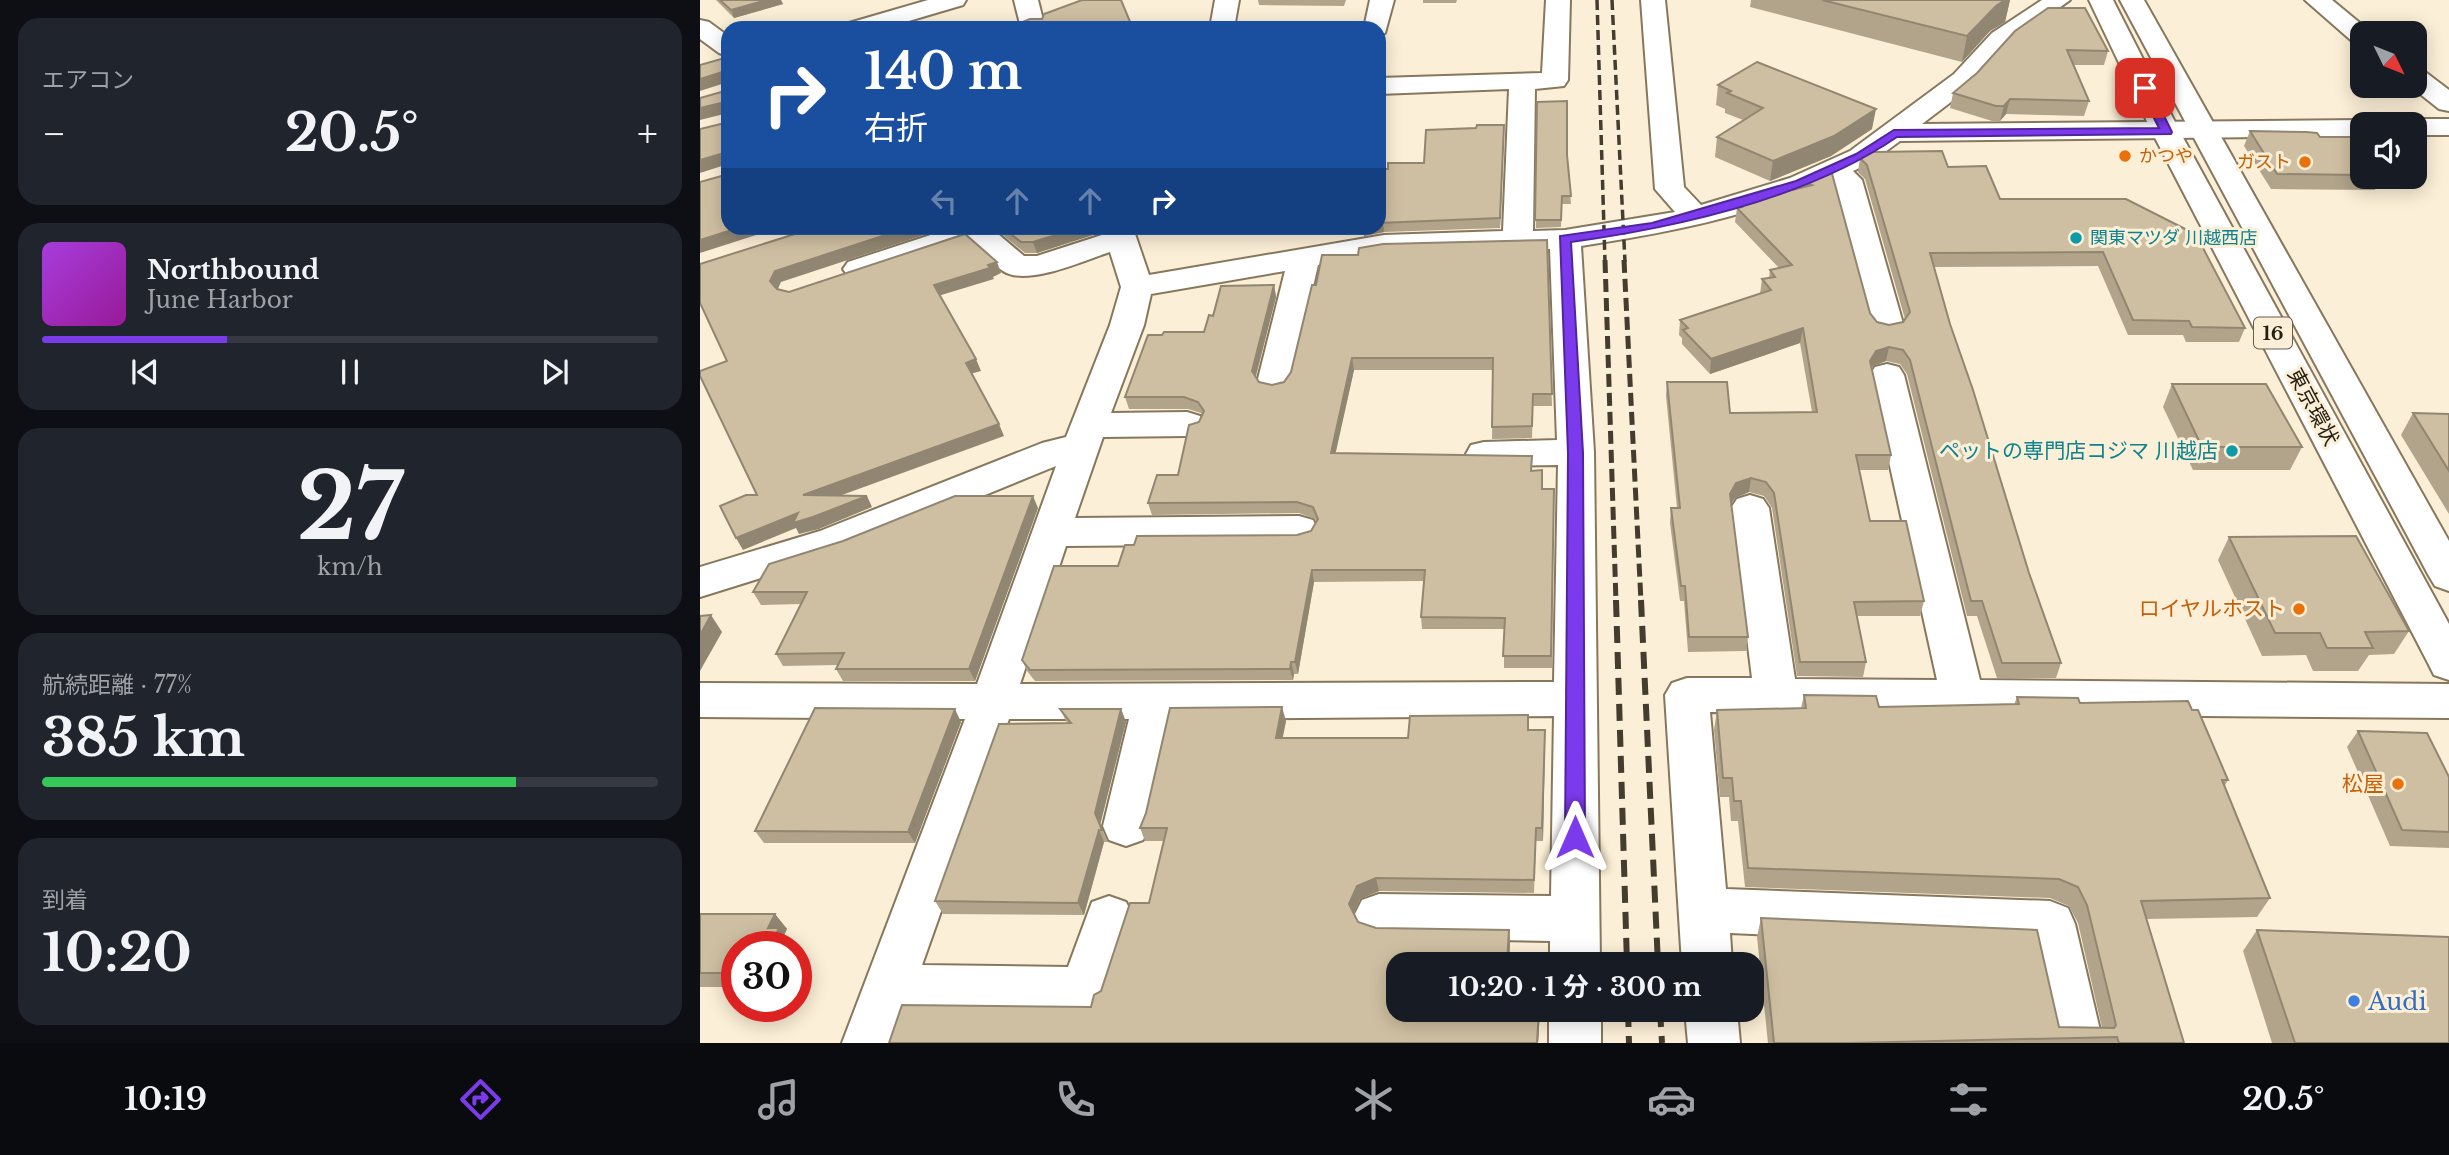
<!DOCTYPE html>
<html lang="ja">
<meta charset="utf-8">
<style>
body{margin:0;font-family:"Libre Baskerville","Noto Sans JP",serif;background:#20242c;color:#f1f3f6;height:100vh;display:flex;flex-direction:column;font-size:26px;white-space:nowrap}
*{box-sizing:border-box;margin:0}
p{font-size:23px;color:#9ea1a6}
.icon{flex:none;width:38px;height:38px;fill:none;stroke:currentColor;stroke-width:2;stroke-linecap:round;stroke-linejoin:round}
.map{position:relative;flex:1;overflow:hidden}
.side{display:flex;flex-direction:column;gap:18px;padding:18px;background:#0d0f14;width:700px}
.side>*{flex:none}
.top-card{position:absolute;left:21px;top:21px;width:665px;height:214px;border-radius:21px;box-shadow:0 4px 18px #0003;background:#1a4fa0;color:#fff;overflow:hidden}
.needle{width:46px;rotate:133deg}
.buttons{position:absolute;left:1650px;top:21px;display:grid;gap:14px}
.buttons a{display:grid;place-items:center;width:77px;height:77px;border-radius:14px;background:#171b24;box-shadow:0 4px 18px #0003;font-size:35px}
.speed{position:absolute;left:21px;top:931px;display:flex;gap:14px;font-size:35px;font-weight:700;text-align:center}
.speed>*{display:grid;place-content:center;width:91px;height:91px;border-radius:50%;background:#171b24;box-shadow:0 4px 18px #0003;line-height:1}
.speed .limit{border:10px solid #d22;background:#fff;color:#111}
.pin{position:absolute;display:grid;place-items:center;width:60px;height:60px;color:#fff;margin:-30px;border-radius:14px;box-shadow:0 4px 10px #0006}
.me{position:absolute;width:77px;margin:-38px;rotate:0deg;stroke-linejoin:round;filter:drop-shadow(0 0 5px #0008)}
.turn{display:flex;align-items:center;gap:24px;height:147px;padding:0 28px;font-size:32px}
.turn .icon{width:91px;height:91px;stroke-width:2.5}
.turn b{display:block;font-size:49px;line-height:60px}
.lanes{display:flex;align-items:center;height:66px;padding:0 28px;background:#0003;justify-content:center;gap:35px;direction:ltr}
.lanes .off{opacity:.35}
.big{font-size:52px;font-weight:700;line-height:1.1}
.side .card{flex:1;display:flex;flex-direction:column;justify-content:center;gap:10px;min-width:0;padding:0 24px;border-radius:21px;background:#20242c}
.side .dial{align-items:center;gap:0}
.dial b{font-size:91px;line-height:1}
.song{display:flex;align-items:center;gap:21px}
.cover{width:84px;height:84px;border-radius:10px;background:linear-gradient(135deg,hsl(280 70% 55%),hsl(300 70% 35%))}
.played{height:7px;border-radius:4px;background:linear-gradient(90deg,#7c3aed 30%,#363941 30%)}
.keys{display:flex;justify-content:space-around;direction:ltr}
.heat{display:flex;justify-content:space-between;align-items:center;font-size:38px;direction:ltr}
.charge{height:10px;border-radius:5px;background:linear-gradient(90deg,#34c759 77%,#363941 0)}
.trip{position:absolute;left:686px;top:952px;width:378px;height:70px;border-radius:21px;background:#171b24;box-shadow:0 4px 18px #0003;font-weight:700;line-height:70px;text-align:center}
.dock{display:flex;height:112px;justify-content:space-around;align-items:center;background:#090b0e;color:#9ea1a6}
.dock .icon{width:49px;height:49px}
.dock .active{color:#7c3aed}
.dock b{font-size:32px;color:#f1f3f6}
main{display:flex;flex:1;min-height:0}
.map>svg:first-child{display:block}
</style>
<main>
<section class="side">
<div class="card"><p>エアコン</p>
<div class="heat"><a>−</a><b class="big">20.5°</b><a>+</a></div>
</div>
<div class="card">
<div class="song"><i class="cover"></i><div><b>Northbound</b><p>June Harbor</p></div></div>
<div class="played"></div>
<div class="keys"><svg class="icon" aria-label="previous" viewBox="0 0 24 24"><path d="M18 5L8 12l10 7zM5 5v14"/></svg><svg class="icon" aria-label="pause" viewBox="0 0 24 24"><path d="M8 5v14M16 5v14"/></svg><svg class="icon" aria-label="next" viewBox="0 0 24 24"><path d="M6 5l10 7-10 7zM19 5v14"/></svg></div>
</div>
<div class="card dial"><b>27</b><p>km/h</p></div>
<div class="card"><p>航続距離 · 77%</p><b class="big">385 km</b><div class="charge"></div></div>
<div class="card"><p>到着</p><b class="big">10:20</b></div>
</section>
<div class="map">
<svg width="1749" height="1043" viewBox="0 0 1749 1043">
<rect width="100%" height="100%" fill="#fcefd7"/>
<g fill="none" stroke-linecap="round" stroke-linejoin="round">
<defs>
<g id="minor">
<polygon points="228,0 266,0 263,5 185,28 146,28 149,23"/>
<polygon points="314,0 338,0 345,28 321,28"/>
<polygon points="515,0 539,0 534,28 510,28"/>
<polygon points="670,0 694,0 685,33 679,35 679,28 664,28"/>
<path d="M846,0H870L868,80L864,86L835,89L833,231L865,230L975,212L955,189L941,0H965L984,187L1001,205L1090,178L1150,151L1254,74L1292,33L1342,0H1370L1310,43L1272,86L1222,124L1662,120L1673,124H1662V136L1200,141L1170,163L1153,171L1162,180L1204,327L1199,334L1187,337L1175,334L1170,327L1133,184L1130,181C1051,217 965,233 881,246L894,452L900,964H850V941L679,938L662,932L654,916L662,900L679,894L851,896L854,716L473,719L449,826L443,840L426,846L409,840L403,826L429,719H309L222,965L368,967L392,902L409,896L426,902L434,918L405,1003L375,1016L205,1014L194,1043H142L265,719L0,717V683L277,684L356,466L148,551L0,597V567L120,531L342,443L366,437L410,325L421,287L410,252C385,260 327,287 303,271C292,264 281,251 270,242L159,278L148,276L143,269L148,262L252,228H291L324,256H337L405,234L403,228H433L449,275L684,235L803,231L809,89L679,94V78L842,73ZM850,249L857,440L784,442L771,445L766,454L771,463L784,466L858,465L854,682L320,684L366,546L599,544L613,540L618,530L613,520L599,516L375,518L403,437L487,436L500,432L505,424L500,416L487,412L411,413L444,325L451,294L585,271L557,383L562,391L574,394L586,391L591,383L618,265L684,253Z"/>
<polygon points="1605,0 1632,0 1672,33 1662,33 1662,44 1653,42"/>
<polygon points="0,20 9,22 28,36 28,56 19,53 0,39"/>
<polygon points="1715,69 1724,71 1749,90 1749,111 1739,109 1710,86 1715,86"/>
<polygon points="1715,119 1749,119 1749,135 1715,135 1715,124 1703,124"/>
<polygon points="1187,364 1199,367 1204,375 1280,680 1749,684 1749,718 1010,712 1026,889 1350,901 1368,908 1375,924 1403,1043 1351,1043 1330,946 1030,933 1032,964 982,964 965,695 972,683 987,678 1052,678 1031,508 1037,499 1050,495 1063,499 1069,508 1095,679 1237,680 1170,375 1175,367"/>
<rect x="849" y="1010" width="52" height="33"/>
<polygon points="985,1010 1037,1010 1040,1043 988,1043"/>
</g>
<g id="highway">
<polygon points="1389,0 1413,0 1480,132 1749,624 1749,680 1734,675 1728,663 1452,132"/>
<polygon points="1420,0 1444,0 1749,541 1749,591 1735,586 1729,576"/>
</g>
</defs>
<use href="#minor" stroke="#87785d" stroke-width="4"/>
<use href="#highway" stroke="#87785d" stroke-width="4"/>
<use href="#minor" fill="#fff" fill-rule="evenodd"/>
<use href="#highway" fill="#fff" fill-rule="evenodd"/>
<g stroke="#443d2f" stroke-width="3.5" stroke-dasharray="10 5" stroke-linecap="butt">
<polyline points="897,0 905,262"/>
<polyline points="912,0 925,262"/>
</g>
<g stroke="#443d2f" stroke-width="5" stroke-dasharray="13 6" stroke-linecap="butt">
<polyline points="905,260 916,602"/>
<polyline points="924,260 941,602"/>
</g>
<g stroke="#443d2f" stroke-width="6" stroke-dasharray="17 9" stroke-linecap="butt">
<polyline points="916,600 927,964"/>
<polyline points="941,600 958,964"/>
<polyline points="928,1010 929,1043"/>
<polyline points="960,1010 962,1043"/>
</g>
</g>
<g fill="#b2a48b">
<polygon points="16,0 81,0 83,4 34,18"/>
<polygon points="558,0 646,0 644,6 559,5"/>
<polygon points="723,0 757,0 756,3 723,3"/>
<polygon points="1051,0 1310,0 1305,22 1290,31 1262,62 1050,7"/>
<polygon points="1315,31 1408,51 1404,65 1373,65 1389,101 1384,116 1306,114 1300,121 1292,121 1250,108 1253,93 1277,73"/>
<polygon points="1018,85 1172,129 1131,156 1070,181 1015,157 1017,137 1043,120 1025,113 1025,109 1016,105"/>
<polygon points="837,102 867,155 871,204 862,204 861,227 836,228"/>
<polygon points="804,125 800,228 684,232 664,236 688,169 724,163 776,128"/>
<polygon points="1550,131 1620,137 1662,148 1662,177 1681,177 1675,190 1571,189 1544,146"/>
<polygon points="1160,158 1248,167 1300,199 1504,250 1545,328 1539,342 1486,342 1483,335 1428,335 1398,266 1234,267 1250,324 1329,573 1361,663 1356,678 1297,678 1277,616 1267,616 1207,374 1200,364 1186,361 1173,366 1172,368 1191,455 1188,470 1159,470 1170,521 1224,601 1220,616 1157,616 1166,662 1163,677 1097,676 1072,508 1064,496 1049,492 1035,498 1031,504 1048,637 1046,651 988,652 984,601 980,601 970,523 971,508 977,508 966,396 967,382 1030,413 1112,412 1100,343 1010,374 982,344 982,338 979,335 980,320 1060,294 1062,279 1069,278 1070,270 1079,268 1035,222 1037,208 1039,207 1039,203 1104,187 1104,182 1131,170 1170,313 1177,322 1189,325 1203,322 1205,319 1165,179 1158,172"/>
<polygon points="294,228 403,228 402,232 337,253 325,253"/>
<polygon points="847,240 852,406 833,406 832,438 792,439 793,370 654,370 635,454 832,471 842,489 854,489 852,668 804,668 804,629 722,629 721,617 724,581 614,582 598,674 594,674 593,680 335,681 327,671 322,660 418,566 434,545 597,535 611,531 617,522 615,519 599,513 452,515 448,503 478,475 502,415 501,413 488,409 429,409 425,397 462,335 504,332 513,316 574,285 576,297 556,377 559,382 572,385 584,382 591,372 616,285 658,255"/>
<polygon points="1472,384 1602,447 1590,470 1493,470 1463,407"/>
<polygon points="1713,413 1749,414 1749,514 1701,435"/>
<polygon points="338,508 275,681 143,681 136,669 138,665 83,666 76,654 101,604 61,605 53,592"/>
<polygon points="1529,537 1709,631 1694,654 1669,655 1658,671 1613,671 1606,655 1562,656 1518,560"/>
<polygon points="1104,695 1179,707 1314,705 1317,697 1380,703 1528,780 1524,787 1570,898 1557,917 1446,919 1484,1043 1068,1043 1057,937 1061,918 1359,1027 1402,1028 1378,923 1369,906 1350,898 1045,887 1038,821 1031,821 1029,797 1020,797 1014,730 1017,710 1101,708"/>
<polygon points="360,709 421,709 426,722 400,825 408,842 404,842 384,915 243,914 235,901 367,723"/>
<polygon points="586,721 582,738 708,738 829,730 845,730 843,841 836,841 834,893 679,891 660,899 654,913 658,922 676,928 809,930 810,943 809,964 698,964 698,1010 840,1010 838,1043 189,1043 391,1007 401,991 449,903 463,841 445,841 440,828"/>
<polygon points="261,722 215,843 64,843 55,831"/>
<polygon points="1658,731 1749,777 1749,848 1690,846 1647,747"/>
<polygon points="0,914 75,914 87,929 84,935 91,943 37,947 37,987 0,987"/>
<polygon points="1557,930 1749,1043 1572,1043 1543,951"/>
</g>
<g fill="#918671">
<polygon points="67,0 81,0 83,4 34,18 31,10"/>
<polygon points="1305,0 1310,0 1305,22 1290,31 1262,62 1267,36 1296,6"/>
<polygon points="431,24 432,28 405,28"/>
<polygon points="25,71 28,82 0,91 0,79"/>
<polygon points="1310,99 1306,114 1300,121 1304,106"/>
<polygon points="25,102 28,113 0,120 0,108"/>
<polygon points="1176,109 1172,129 1131,156 1070,181 1073,161"/>
<polygon points="804,125 804,135 800,228 800,218"/>
<polygon points="24,153 28,164 0,173 0,160"/>
<polygon points="683,222 684,232 664,236 663,228 679,228 679,223"/>
<polygon points="38,228 78,228 0,253 0,240"/>
<polygon points="207,228 245,228 81,282 76,293 70,281 75,271"/>
<polygon points="379,228 403,228 402,232 337,253 333,242"/>
<polygon points="297,262 301,273 293,277 294,279 238,296 234,285"/>
<polygon points="574,285 576,297 554,382 552,371"/>
<polygon points="1103,328 1100,343 1010,374 1011,359"/>
<polygon points="1189,347 1186,361 1173,366 1167,376 1170,361 1176,351"/>
<polygon points="652,358 654,370 633,465 631,453"/>
<polygon points="276,359 281,371 270,374 266,363"/>
<polygon points="299,424 304,436 109,507 103,495"/>
<polygon points="1051,478 1049,492 1035,498 1028,508 1030,494 1036,483"/>
<polygon points="167,496 172,507 119,529 99,534 96,528 43,550 36,538 98,513"/>
<polygon points="333,496 338,508 275,681 269,669"/>
<polygon points="612,570 614,582 598,674 595,662"/>
<polygon points="11,615 22,632 0,671 0,635"/>
<polygon points="591,662 594,674 593,680 590,669"/>
<polygon points="582,707 586,721 580,752 576,738"/>
<polygon points="255,709 261,722 215,843 208,832"/>
<polygon points="421,709 426,722 400,825 395,813"/>
<polygon points="845,730 845,744 843,841 842,828"/>
<polygon points="399,830 404,842 384,915 378,903"/>
<polygon points="676,878 679,891 660,899 652,917 649,904 657,886"/>
<polygon points="75,914 87,929 84,935 91,943 89,947 70,947 68,928"/>
<polygon points="809,930 810,943 809,964 807,964"/>
<polygon points="839,1010 840,1010 838,1043 837,1043"/>
</g>
<g fill="#cfbfa2" stroke="#918671" stroke-width="2">
<polygon points="20,0 67,0 31,10"/>
<polygon points="382,0 421,0 431,24 405,28 307,28 330,19 342,19 344,14"/>
<polygon points="1122,0 1305,0 1296,6 1267,36"/>
<polygon points="1348,8 1385,8 1408,51 1367,50 1389,101 1310,99 1304,106 1296,106 1253,93 1277,73 1315,31"/>
<polygon points="28,57 28,228 38,228 0,240 0,182 25,175 24,153 0,160 0,129 25,123 25,102 0,108 0,98 25,91 25,71 0,79 0,65"/>
<polygon points="1057,62 1176,109 1134,136 1073,161 1017,137 1063,108 1027,93 1031,91 1018,85"/>
<polygon points="867,101 867,155 871,196 862,196 861,220 835,220 837,102"/>
<polygon points="777,125 804,125 800,218 679,223 679,169 688,169 688,163 724,163 726,130 776,128"/>
<polygon points="1550,131 1606,132 1617,133 1620,137 1655,137 1662,148 1662,175 1577,174"/>
<polygon points="1242,151 1248,167 1286,166 1300,199 1426,199 1503,238 1504,250 1545,328 1492,327 1489,321 1433,320 1403,252 1230,253 1250,324 1273,390 1329,573 1361,663 1302,663 1282,601 1271,601 1210,360 1203,350 1189,347 1176,351 1170,361 1191,455 1156,455 1170,521 1206,521 1224,601 1154,602 1166,662 1100,662 1074,493 1066,482 1051,478 1036,483 1030,494 1048,637 989,637 985,586 981,586 971,508 980,508 967,382 1027,382 1030,413 1117,412 1103,328 1011,359 983,330 988,328 980,320 1071,290 1062,279 1075,277 1070,270 1092,265 1037,208 1042,207 1039,203 1112,185 1104,182 1131,170 1170,313 1177,322 1189,325 1203,322 1210,312 1167,165 1160,158 1173,152"/>
<polygon points="114,228 207,228 75,271 70,281 77,289 89,292 265,234 297,262 288,265 290,268 234,285 276,359 266,363 299,424 103,495 167,496 113,517 93,523 98,513 36,538 20,506 46,495 57,495 0,376 0,371 27,361 0,303 0,264"/>
<polygon points="303,228 379,228 333,242 321,242"/>
<polygon points="847,240 852,394 833,394 832,426 792,427 793,358 652,358 631,453 832,456 831,471 842,470 842,489 854,489 851,656 803,656 805,618 721,617 725,570 612,570 595,662 591,662 590,669 330,670 322,660 354,566 418,566 425,545 434,545 437,536 597,535 611,531 618,519 613,507 597,502 448,503 457,475 478,475 489,425 499,422 504,411 498,402 484,397 425,397 448,335 462,335 464,332 504,332 509,315 513,316 521,286 574,285 552,371 559,382 572,385 584,382 591,372 612,285 616,285 622,255 658,255 659,248 683,244"/>
<polygon points="1472,384 1566,384 1602,447 1502,447"/>
<polygon points="1713,413 1749,414 1749,471"/>
<polygon points="255,496 333,496 269,669 136,669 144,653 76,654 107,592 53,592 69,564 143,541"/>
<polygon points="1656,536 1709,631 1665,632 1673,648 1627,648 1620,633 1575,633 1529,537"/>
<polygon points="11,615 0,635 0,616"/>
<polygon points="1104,695 1176,696 1179,707 1319,704 1317,697 1378,698 1380,703 1488,701 1492,710 1498,710 1528,780 1522,780 1570,898 1441,901 1484,1043 1419,1043 1417,1037 1150,1043 1074,1043 1061,918 1337,930 1359,1027 1414,1028 1416,1025 1387,905 1378,887 1359,879 1048,868 1041,801 1034,801 1032,778 1023,778 1017,710 1106,708"/>
<polygon points="582,707 576,738 708,738 710,716 828,715 828,730 845,730 842,828 836,828 834,880 676,878 657,886 649,904 658,922 676,928 809,930 807,964 698,964 698,1010 839,1010 837,1043 189,1043 202,1005 391,1007 394,995 401,991 430,903 449,903 467,828 440,828 446,813 470,708"/>
<polygon points="115,708 255,709 208,832 55,831"/>
<polygon points="360,709 421,709 395,813 402,830 399,830 378,903 235,901 299,724 371,723"/>
<polygon points="1658,731 1727,733 1749,777 1749,832 1702,830"/>
<polygon points="0,914 75,914 68,928 79,928 70,947 37,947 37,973 0,973"/>
<polygon points="1557,930 1749,937 1749,1043 1595,1043"/>
</g>
<path fill="#7c3aed" stroke="#51269a" stroke-width="2" d="M1445,85L1450,88L1472,132L1471,134L1197,137C1106,199 980,227 871,242L883,453L885,837L882,843L875,845L868,843L865,837L868,453L860,236L952,223L1096,181L1156,154L1194,130L1459,128L1439,88Z"/>
<g fill="#e8710a" stroke="#fcefd7" stroke-width="2.5">
<circle cx="1425" cy="156" r="7"/>
<circle cx="1605" cy="162" r="7"/>
<circle cx="1599" cy="609" r="7"/>
<circle cx="1698" cy="784" r="7"/>
</g>
<g fill="#0f9aa8" stroke="#fcefd7" stroke-width="2.5">
<circle cx="1376" cy="238" r="7"/>
<circle cx="1532" cy="451" r="7"/>
</g>
<circle fill="#3f7fe0" stroke="#fcefd7" stroke-width="2.5" cx="1654" cy="1001" r="7"/>
<g text-anchor="middle" dominant-baseline="central" stroke-width="6" stroke-linejoin="round" paint-order="stroke">
<g font-size="18" fill="#c56008" stroke="#fcefd7" text-anchor="start">
<text x="1439" y="156">かつや</text>
<text x="1591" y="162" text-anchor="end">ガスト</text>
</g>
<g font-size="18" fill="#0d838f" stroke="#fcefd7" text-anchor="start">
<text x="1390" y="238">関東マツダ 川越西店</text>
</g>
<rect fill="#fcefd7" stroke="#665d4e" stroke-width="2" x="1554" y="317.5" width="38" height="31" rx="5"/>
<g font-size="19" font-weight="bold" fill="#251f13">
<text x="1573" y="333">16</text>
</g>
<g font-size="21" fill="#251f13" stroke="#fcefd7">
<text transform="translate(1613 407) rotate(62)">東京環状</text>
</g>
<g font-size="21" fill="#0d838f" stroke="#fcefd7" text-anchor="end">
<text x="1518" y="451">ペットの専門店コジマ 川越店</text>
</g>
<g font-size="21" fill="#c56008" stroke="#fcefd7" text-anchor="end">
<text x="1585" y="609">ロイヤルホスト</text>
<text x="1684" y="784">松屋</text>
</g>
<g font-size="24" fill="#366cbe" stroke="#fcefd7" text-anchor="start">
<text x="1668" y="1001">Audi</text>
</g>
</g>
</svg>
<div class="buttons">
<a><svg class="needle" viewBox="-14 -14 28 28"><path d="M0-13l5 13h-10z" fill="#e53935"/><path d="M0 13l5-13h-10z" fill="#9ea1a6"/></svg></a>
<a><svg class="icon" aria-label="sound" viewBox="0 0 24 24"><path d="M4 9h4l5-4v14l-5-4H4zM17 9q2 3 0 6"/></svg></a>
</div>
<div class="speed"><div class="limit">30</div></div>
<div class="pin" style="left:1445px;top:88px;background:#d93025"><svg class="icon" aria-label="arrive" viewBox="0 0 24 24"><path d="M6 21V4h12l-3 4 3 4H6"/></svg></div>
<svg class="me" style="left:875px;top:837px" viewBox="-20 -20 40 40"><path d="M0-17L14 15 0 8-14 15z" fill="#7c3aed" stroke="#fff" stroke-width="4"/></svg>
<div class="trip">10:20 · 1 分 · 300 m</div>
<div class="top-card">
<div class="turn"><svg class="icon" aria-label="right" viewBox="0 0 24 24"><path d="M7 20v-9h11M14 6l5 5-5 5"/></svg><div><b>140 m</b>右折</div></div>
<div class="lanes"><svg class="icon off" aria-label="left" viewBox="0 0 24 24"><path d="M17 20v-9H6M10 6l-5 5 5 5"/></svg><svg class="icon off" aria-label="ahead" viewBox="0 0 24 24"><path d="M12 20V5M6 11l6-6 6 6"/></svg><svg class="icon off" aria-label="ahead" viewBox="0 0 24 24"><path d="M12 20V5M6 11l6-6 6 6"/></svg><svg class="icon" aria-label="right" viewBox="0 0 24 24"><path d="M7 20v-9h11M14 6l5 5-5 5"/></svg></div>
</div>
</div>
</main>
<nav class="dock">
<b>10:19</b>
<svg class="icon active" aria-label="directions" viewBox="0 0 24 24"><path d="M12 3l9 9-9 9-9-9zM9 14v-3h6M13 9l2 2-2 2"/></svg>
<svg class="icon" aria-label="music" viewBox="0 0 24 24"><path d="M9 18V5l10-2v13"/><circle cx="6" cy="18" r="3"/><circle cx="16" cy="16" r="3"/></svg>
<svg class="icon" aria-label="phone" viewBox="0 0 24 24"><path d="M5 4h4l2 5-3 2q2 4 5 5l2-3 5 2v4C11 20 4 13 5 4z"/></svg>
<svg class="icon" aria-label="climate" viewBox="0 0 24 24"><path d="M12 3v18M4 7l16 10M4 17L20 7"/></svg>
<svg class="icon" aria-label="car" viewBox="0 0 24 24"><path d="M5 17H2v-5l4-1 3-4h7l3 4 3 1v5h-3M9 17h6M6 11h13"/><circle cx="7" cy="17" r="2"/><circle cx="17" cy="17" r="2"/></svg>
<svg class="icon" aria-label="filters" viewBox="0 0 24 24"><path d="M4 7h16M4 17h16"/><circle cx="9" cy="7" r="2"/><circle cx="15" cy="17" r="2"/></svg>
<b>20.5°</b>
</nav>
